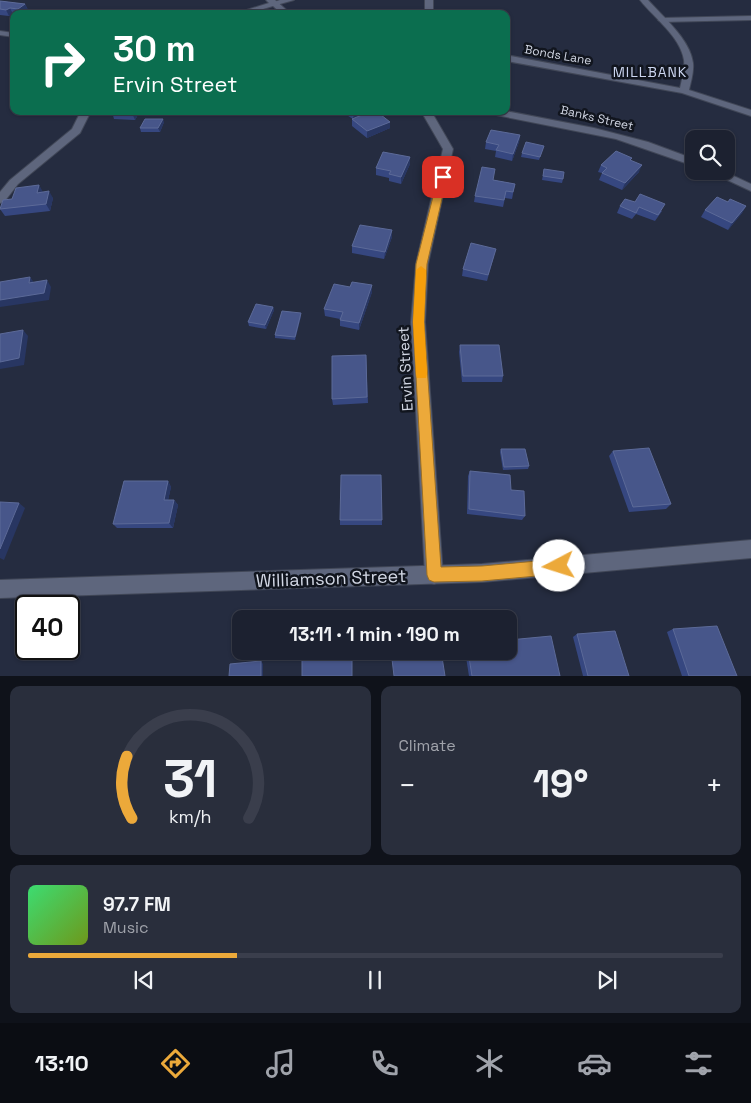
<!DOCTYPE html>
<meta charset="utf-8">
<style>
body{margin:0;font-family:"Space Grotesk",sans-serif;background:#292e3c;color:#f1f3f6;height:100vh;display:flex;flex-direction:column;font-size:19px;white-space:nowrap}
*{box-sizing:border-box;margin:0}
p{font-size:16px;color:#a0a3ab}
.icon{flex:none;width:28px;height:28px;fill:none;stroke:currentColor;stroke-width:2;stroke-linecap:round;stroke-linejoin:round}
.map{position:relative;height:676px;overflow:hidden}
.side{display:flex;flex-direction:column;gap:10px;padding:10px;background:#0f121a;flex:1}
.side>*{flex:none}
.banner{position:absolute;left:10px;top:10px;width:500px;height:105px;border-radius:10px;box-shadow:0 1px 4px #0004,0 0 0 1px #3a3e4c;background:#0b6e4f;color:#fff;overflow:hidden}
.controls{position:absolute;left:685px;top:130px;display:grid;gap:10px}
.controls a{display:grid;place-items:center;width:50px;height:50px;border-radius:10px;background:#1c2130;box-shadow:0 1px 4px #0004,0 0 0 1px #3a3e4c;font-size:25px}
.speed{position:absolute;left:15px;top:595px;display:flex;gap:10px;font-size:25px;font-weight:700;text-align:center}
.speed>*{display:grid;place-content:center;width:65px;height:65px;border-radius:50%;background:#1c2130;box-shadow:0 1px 4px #0004,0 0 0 1px #3a3e4c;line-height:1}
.speed .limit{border:2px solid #111;border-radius:8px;background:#fff;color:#111}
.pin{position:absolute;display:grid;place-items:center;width:42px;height:42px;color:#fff;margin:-21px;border-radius:10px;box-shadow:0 2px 8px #0006}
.me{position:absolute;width:55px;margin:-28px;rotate:265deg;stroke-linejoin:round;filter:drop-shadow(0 0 4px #0008)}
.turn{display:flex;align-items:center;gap:18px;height:105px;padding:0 20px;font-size:22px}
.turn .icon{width:65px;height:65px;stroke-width:2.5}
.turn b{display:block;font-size:35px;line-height:42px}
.big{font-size:38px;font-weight:600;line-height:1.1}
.side .card{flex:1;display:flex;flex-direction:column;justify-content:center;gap:8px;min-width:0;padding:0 18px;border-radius:10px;background:#292e3c}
.side .dial{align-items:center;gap:0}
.dial svg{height:130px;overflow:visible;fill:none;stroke:#3a3e4c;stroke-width:7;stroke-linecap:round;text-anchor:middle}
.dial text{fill:#f1f3f6;stroke:none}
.song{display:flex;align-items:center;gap:15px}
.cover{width:60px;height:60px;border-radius:8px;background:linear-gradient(135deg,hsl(140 70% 55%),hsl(80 70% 35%))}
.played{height:5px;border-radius:2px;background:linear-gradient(90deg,#eca93a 30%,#3a3e4c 30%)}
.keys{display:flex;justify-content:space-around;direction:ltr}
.heat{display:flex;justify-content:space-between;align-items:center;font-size:28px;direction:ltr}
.side .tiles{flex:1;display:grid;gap:10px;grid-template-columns:1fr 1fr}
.card:last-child{grid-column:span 2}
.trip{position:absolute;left:232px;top:610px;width:285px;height:50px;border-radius:10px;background:#1c2130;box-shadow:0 1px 4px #0004,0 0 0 1px #3a3e4c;font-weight:600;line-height:50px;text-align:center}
.tab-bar{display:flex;height:80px;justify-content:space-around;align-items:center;background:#0b0d13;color:#a0a3ab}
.tab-bar .icon{width:35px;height:35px}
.tab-bar .current{color:#eca93a}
.tab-bar b{font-size:22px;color:#f1f3f6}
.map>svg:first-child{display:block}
</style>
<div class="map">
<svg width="751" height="676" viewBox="0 0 751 676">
<rect width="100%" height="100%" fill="#252c40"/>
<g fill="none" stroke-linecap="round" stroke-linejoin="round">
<defs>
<polygon id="service" points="751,16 751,20 661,22 658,20 661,18"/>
<g id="minor">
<polygon points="280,0 294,0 273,6 269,4"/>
<rect x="425" y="0" width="8" height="14"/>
<path d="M640,0H648C663,17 690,39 693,63C694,72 691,81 689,90L751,110V116L682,93L506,61V55L680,88C682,79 685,69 684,60C680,36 654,18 640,0Z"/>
<polygon points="81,111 91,111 80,133 18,184 4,202 0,203 0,192 10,180 72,129"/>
<polygon points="421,111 431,111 453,149 428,264 425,322 443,575 440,581 434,584 428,581 425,575 411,322 416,264 443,149"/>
</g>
<g id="tertiary">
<polygon points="266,0 275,0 291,14 282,14 273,6 247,14 234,14 269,3"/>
<polygon points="0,31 14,33 14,37 0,35"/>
<polygon points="486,111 506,111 594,128 648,142 694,159 694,166 616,139 491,114"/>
<polygon points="708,171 723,171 751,184 751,191"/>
<polygon points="751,540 751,558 482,582 0,598 0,580 482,564"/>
</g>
</defs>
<use href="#service" stroke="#414757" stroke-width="2"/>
<use href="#minor" stroke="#414757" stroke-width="2"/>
<use href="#tertiary" stroke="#414757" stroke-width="2"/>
<use href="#service" fill="#5e667d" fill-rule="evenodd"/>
<use href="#minor" fill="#5e667d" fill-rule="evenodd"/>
<use href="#tertiary" fill="#5e667d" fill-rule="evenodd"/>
</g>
<g fill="#364780">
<polygon points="0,1 25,4 28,10 23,14 14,14 9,16 0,15"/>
<polygon points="112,111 145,111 144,114 139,113 135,120 114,119 112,112"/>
<polygon points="345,111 364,111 364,114 354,118 390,122 390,128 367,138 352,126 352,119 353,119 345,114"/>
<polygon points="164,122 160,132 141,132 140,128"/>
<polygon points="520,135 519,142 512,161 495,157 496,151 485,149 486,142"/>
<polygon points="544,146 539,160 521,157 522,153"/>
<polygon points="410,157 410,164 401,184 389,181 389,178 376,175 376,168"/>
<polygon points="631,161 639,172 622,190 599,180 602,173 598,172 601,165"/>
<polygon points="544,169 563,179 562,183 542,180"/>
<polygon points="493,180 515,184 512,199 505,198 503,207 474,202 475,196"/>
<polygon points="39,185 42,192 53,198 50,211 5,216 0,209 12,199"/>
<polygon points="635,202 662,211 655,221 636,214 632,219 617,213 620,206"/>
<polygon points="728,202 746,206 742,213 728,230 701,217 705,210"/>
<polygon points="392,230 392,237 384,259 352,253 352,246"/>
<polygon points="494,256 487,281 462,276 463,269"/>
<polygon points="372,285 372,292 359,330 340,326 340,319 325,316 324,309 350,287"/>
<polygon points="273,307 274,310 266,329 249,326 248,322"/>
<polygon points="301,313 301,316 295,340 275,338 275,335"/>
<polygon points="460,345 503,376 502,382 462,382 459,352"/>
<polygon points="366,355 368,403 333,405 332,399"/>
<polygon points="501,449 529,466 528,469 503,470 500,452"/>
<polygon points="613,451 671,504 666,509 629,512 609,456"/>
<polygon points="470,471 511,490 525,516 522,520 467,514 468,476"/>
<polygon points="381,475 382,525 340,525 340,520"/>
<polygon points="168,481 171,487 168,500 174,500 178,505 173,528 117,528 113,524"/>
<polygon points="673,629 737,676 682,676 667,632"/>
<polygon points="577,634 629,676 583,676 573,637"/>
<polygon points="465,651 509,651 560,676 469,676"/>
</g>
<g fill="#283662">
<polygon points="25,4 28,10 23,14 21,14 18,9"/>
<polygon points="10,8 13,14 9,16 6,10"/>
<polygon points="134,111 138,111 139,113 135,120 132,113"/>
<polygon points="362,111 364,111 364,114 353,119 353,116"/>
<polygon points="163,119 164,122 160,132 158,128"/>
<polygon points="390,122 390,128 367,138 367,131"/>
<polygon points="520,135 519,142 512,161 513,154"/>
<polygon points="410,157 410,164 401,184 401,177"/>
<polygon points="642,165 639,172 622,190 625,183"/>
<polygon points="39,185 43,192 37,193"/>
<polygon points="49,191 53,198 50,211 46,204"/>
<polygon points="746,206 742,213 728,230 732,223"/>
<polygon points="392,230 392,237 384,259 385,252"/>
<polygon points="30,277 35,284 29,283"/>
<polygon points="47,280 51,287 49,300 0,307 0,300"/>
<polygon points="372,285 372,292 359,330 359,323"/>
<polygon points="273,307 274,310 266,329 265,325"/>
<polygon points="301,313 301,316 295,340 295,337"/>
<polygon points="23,330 28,336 24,365 0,369 0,362"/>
<polygon points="168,481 171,487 167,505 164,500"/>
<polygon points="174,500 178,505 173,528 169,523"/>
<polygon points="19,503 25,508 4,560 0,558 0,549"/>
<polygon points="261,661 263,664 263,676 261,676"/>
</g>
<g fill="#47568a" stroke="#5c6a98">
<polygon points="0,1 25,4 18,9 10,8 6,10 0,9"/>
<polygon points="112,111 134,111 132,113 112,112"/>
<polygon points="346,111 362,111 353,116"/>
<polygon points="372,111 376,111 390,122 367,131 352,119"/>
<polygon points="145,119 163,119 158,128 140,128"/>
<polygon points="491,130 520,135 513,154 496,150 499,145 486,142"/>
<polygon points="526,142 544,146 540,157 522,153"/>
<polygon points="616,151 632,158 630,160 642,165 625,183 602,173 607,168 601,165"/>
<polygon points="383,152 410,157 401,177 389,174 391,171 376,168"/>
<polygon points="482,167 495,169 493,180 515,184 513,192 506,191 504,200 475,196"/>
<polygon points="544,169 564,172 563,179 543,176"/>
<polygon points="39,185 37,193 49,191 46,204 0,209 3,200 12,199 16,188"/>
<polygon points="640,194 665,204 658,215 639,207 636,213 620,206 625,199 635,202"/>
<polygon points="717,197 728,202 730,199 746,206 732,223 705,210"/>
<polygon points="360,225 392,230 385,252 352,246"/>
<polygon points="471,243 496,249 488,275 463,269"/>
<polygon points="30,277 29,283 47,280 44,293 0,300 0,282"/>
<polygon points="352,282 372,285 359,323 340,320 343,312 324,309 334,284 350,287"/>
<polygon points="256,304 273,307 265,325 248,322"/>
<polygon points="282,311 301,313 295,337 275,335"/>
<polygon points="23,330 19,358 0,362 0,334"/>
<polygon points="460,345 499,345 503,376 463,376"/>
<polygon points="366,355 367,397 332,399 332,356"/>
<polygon points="649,448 671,504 633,507 613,451"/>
<polygon points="501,449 525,449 529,466 504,467"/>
<polygon points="470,471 510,475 511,490 524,491 525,516 469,509"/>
<polygon points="341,475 381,475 382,520 340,520"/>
<polygon points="124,481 168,481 164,500 174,500 169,523 113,524"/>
<polygon points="0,502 19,503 0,549"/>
<polygon points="717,626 737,676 689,676 673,629"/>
<polygon points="615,631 629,676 588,676 577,634"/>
<polygon points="551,636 560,676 472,676 468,651 509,651 509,640"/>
<polygon points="412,651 441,651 445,676 394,676 392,659 413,656"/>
<polygon points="352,654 352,676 302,676 302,655"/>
<polygon points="261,661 261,676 229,676 230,664"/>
</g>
<polygon fill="#eca93a" stroke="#996e26" points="443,174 447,177 427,264 424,322 441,567 482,566 559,559 564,561 566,566 564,572 559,574 482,581 434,582 429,580 427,575 413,322 416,264 438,177"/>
<polygon fill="#f59e0b" points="421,266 426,270 424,322 427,374 426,378 417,378 416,374 413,322 416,270"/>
<g text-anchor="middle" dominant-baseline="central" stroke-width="5" stroke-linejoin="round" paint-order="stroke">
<g font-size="12" fill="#d2d7e4" stroke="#11151e">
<text transform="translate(558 55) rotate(10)">Bonds Lane</text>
<text transform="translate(597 118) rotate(13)">Banks Street</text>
</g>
<g font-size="14" letter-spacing="1" fill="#ccd6f0" stroke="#11151e">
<text x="650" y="72">MILLBANK</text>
</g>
<g font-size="15" fill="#d2d7e4" stroke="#11151e">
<text transform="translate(405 369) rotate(-93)">Ervin Street</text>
</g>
<g font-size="18" fill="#d2d7e4" stroke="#11151e">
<text transform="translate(331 578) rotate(-2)">Williamson Street</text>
</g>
</g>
</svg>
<div class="controls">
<a><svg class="icon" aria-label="search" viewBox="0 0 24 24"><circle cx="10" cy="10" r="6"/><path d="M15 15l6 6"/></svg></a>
</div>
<div class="speed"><div class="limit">40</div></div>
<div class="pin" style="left:443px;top:177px;background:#d93025"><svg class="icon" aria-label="arrive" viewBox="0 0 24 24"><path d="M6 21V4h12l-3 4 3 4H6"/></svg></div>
<svg class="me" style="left:559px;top:566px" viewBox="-20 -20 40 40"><circle r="19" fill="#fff"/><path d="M0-13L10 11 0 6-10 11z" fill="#eca93a"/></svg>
<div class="trip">13:11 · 1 min · 190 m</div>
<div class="banner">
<div class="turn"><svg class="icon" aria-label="right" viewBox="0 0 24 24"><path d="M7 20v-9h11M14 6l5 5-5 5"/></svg><div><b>30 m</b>Ervin Street</div></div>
</div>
</div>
<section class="side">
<div class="tiles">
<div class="card dial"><svg viewBox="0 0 100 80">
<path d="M14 69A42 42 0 1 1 86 69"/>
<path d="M14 69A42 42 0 0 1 11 31" stroke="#eca93a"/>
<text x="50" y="56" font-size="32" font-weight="700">31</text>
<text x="50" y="72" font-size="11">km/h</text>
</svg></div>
<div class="card"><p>Climate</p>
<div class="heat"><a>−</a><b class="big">19°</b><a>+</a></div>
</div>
<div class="card">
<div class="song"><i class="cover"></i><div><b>97.7 FM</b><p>Music</p></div></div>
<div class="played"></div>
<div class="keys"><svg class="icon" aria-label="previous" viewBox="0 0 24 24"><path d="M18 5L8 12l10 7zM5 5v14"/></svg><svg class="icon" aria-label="pause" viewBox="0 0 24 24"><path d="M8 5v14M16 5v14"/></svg><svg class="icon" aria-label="next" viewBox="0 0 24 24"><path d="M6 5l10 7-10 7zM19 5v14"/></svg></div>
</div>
</div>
</section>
<nav class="tab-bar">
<b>13:10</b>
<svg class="icon current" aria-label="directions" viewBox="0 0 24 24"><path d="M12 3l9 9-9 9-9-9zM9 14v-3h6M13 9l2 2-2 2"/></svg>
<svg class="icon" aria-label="music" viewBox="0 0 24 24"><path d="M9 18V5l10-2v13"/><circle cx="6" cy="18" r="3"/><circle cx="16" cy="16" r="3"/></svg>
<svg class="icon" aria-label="phone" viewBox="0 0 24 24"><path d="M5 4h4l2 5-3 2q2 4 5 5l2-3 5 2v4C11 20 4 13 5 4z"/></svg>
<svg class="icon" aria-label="climate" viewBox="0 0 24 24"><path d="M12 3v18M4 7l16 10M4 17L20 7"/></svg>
<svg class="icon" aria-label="car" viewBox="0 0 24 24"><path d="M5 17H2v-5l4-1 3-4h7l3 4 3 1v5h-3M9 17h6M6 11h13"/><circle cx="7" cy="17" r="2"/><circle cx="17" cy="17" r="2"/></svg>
<svg class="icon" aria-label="filters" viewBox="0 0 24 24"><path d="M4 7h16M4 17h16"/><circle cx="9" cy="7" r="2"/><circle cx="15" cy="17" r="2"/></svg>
</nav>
